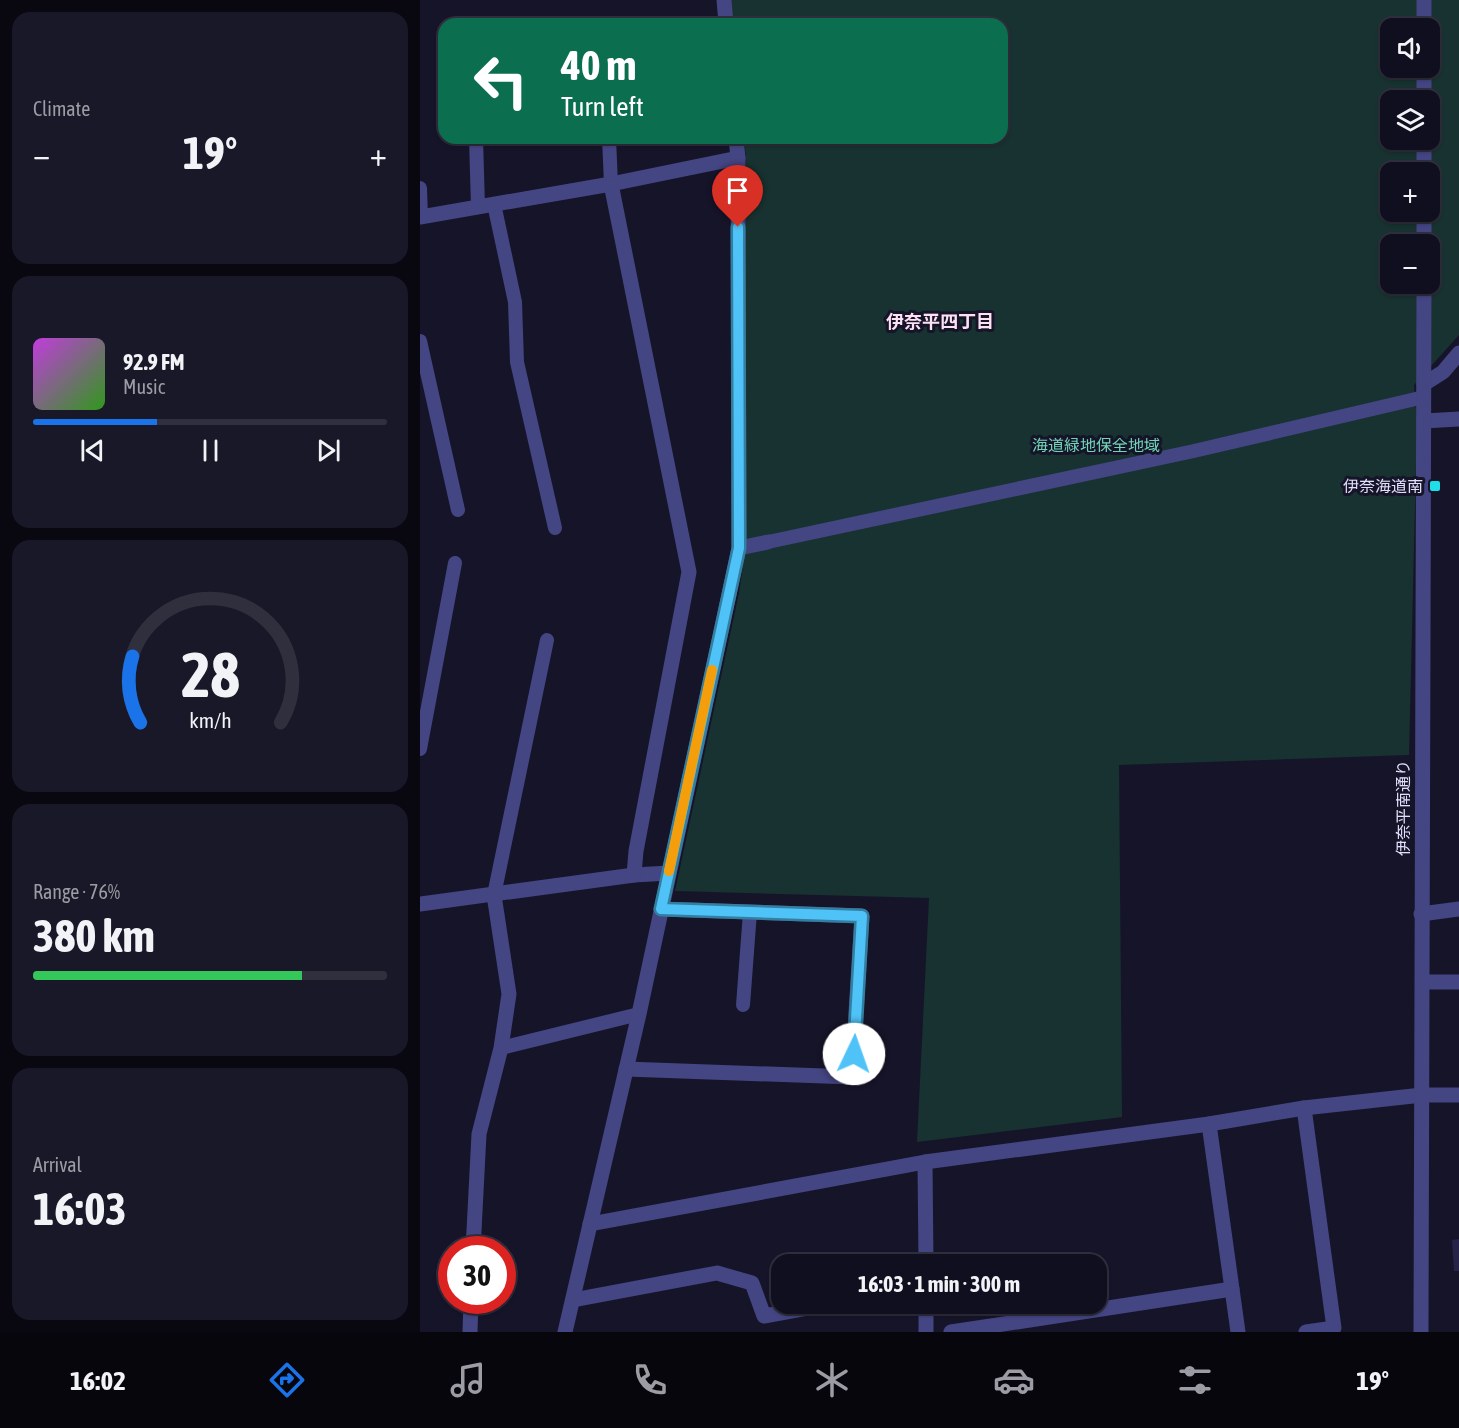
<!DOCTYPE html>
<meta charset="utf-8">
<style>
body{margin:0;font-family:"Asap Condensed","Noto Sans JP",sans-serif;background:#191828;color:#f1f3f6;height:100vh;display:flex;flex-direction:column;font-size:22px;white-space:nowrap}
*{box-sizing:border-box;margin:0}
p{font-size:20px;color:#9c9ca4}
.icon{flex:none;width:33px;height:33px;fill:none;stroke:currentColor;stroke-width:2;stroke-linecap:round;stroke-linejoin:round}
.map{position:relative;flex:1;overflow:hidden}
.side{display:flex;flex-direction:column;gap:12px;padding:12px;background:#090811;width:420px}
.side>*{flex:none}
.banner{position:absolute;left:18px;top:18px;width:570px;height:126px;border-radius:18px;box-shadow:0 2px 4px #0004,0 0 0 2px #302f3d;background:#0b6e4f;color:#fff;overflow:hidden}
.controls{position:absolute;left:960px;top:18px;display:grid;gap:12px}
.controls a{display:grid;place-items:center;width:60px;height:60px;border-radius:12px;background:#100f1f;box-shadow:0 2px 4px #0004,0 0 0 2px #302f3d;font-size:30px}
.speed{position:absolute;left:18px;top:1236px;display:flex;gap:12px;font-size:30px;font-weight:700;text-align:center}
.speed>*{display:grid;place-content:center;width:78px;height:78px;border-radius:50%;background:#100f1f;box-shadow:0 2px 4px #0004,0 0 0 2px #302f3d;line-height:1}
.speed .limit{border:9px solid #d22;background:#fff;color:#111}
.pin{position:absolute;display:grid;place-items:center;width:51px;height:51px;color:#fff;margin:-62px -26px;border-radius:50% 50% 50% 0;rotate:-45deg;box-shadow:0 0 6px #0007}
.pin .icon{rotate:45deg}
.me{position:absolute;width:66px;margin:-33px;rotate:3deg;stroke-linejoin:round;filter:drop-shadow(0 0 4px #0008)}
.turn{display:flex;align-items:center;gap:21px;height:126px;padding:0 24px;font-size:27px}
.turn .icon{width:78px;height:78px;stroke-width:2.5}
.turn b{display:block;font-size:42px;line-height:51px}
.big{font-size:45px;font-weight:700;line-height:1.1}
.side .widget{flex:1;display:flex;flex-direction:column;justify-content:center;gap:9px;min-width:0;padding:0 21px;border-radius:18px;background:#191828}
.side .dial{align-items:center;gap:0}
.dial svg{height:156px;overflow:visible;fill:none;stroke:#302f3d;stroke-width:7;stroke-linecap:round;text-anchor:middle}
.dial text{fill:#f1f3f6;stroke:none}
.song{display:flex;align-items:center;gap:18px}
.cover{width:72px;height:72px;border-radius:9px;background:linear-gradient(135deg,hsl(290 70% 55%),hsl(110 70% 35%))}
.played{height:6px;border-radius:3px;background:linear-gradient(90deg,#1a73e8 35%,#302f3d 35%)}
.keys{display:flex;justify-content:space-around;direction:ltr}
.heat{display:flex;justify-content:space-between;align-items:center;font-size:33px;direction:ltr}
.charge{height:9px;border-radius:4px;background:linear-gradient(90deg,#34c759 76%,#302f3d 0)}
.trip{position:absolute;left:351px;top:1254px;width:336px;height:60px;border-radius:18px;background:#100f1f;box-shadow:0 2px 4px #0004,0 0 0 2px #302f3d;font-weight:700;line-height:60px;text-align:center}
.dock{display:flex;height:96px;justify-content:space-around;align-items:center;background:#06060c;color:#9c9ca4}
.dock .icon{width:42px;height:42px}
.dock .selected{color:#1a73e8}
.dock b{font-size:27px;color:#f1f3f6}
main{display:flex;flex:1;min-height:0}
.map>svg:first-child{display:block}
</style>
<main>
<section class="side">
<div class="widget"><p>Climate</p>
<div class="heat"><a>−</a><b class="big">19°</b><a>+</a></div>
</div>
<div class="widget">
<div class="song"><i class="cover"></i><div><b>92.9 FM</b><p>Music</p></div></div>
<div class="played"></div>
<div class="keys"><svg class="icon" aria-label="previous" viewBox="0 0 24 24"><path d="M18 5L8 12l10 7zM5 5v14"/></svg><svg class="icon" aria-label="pause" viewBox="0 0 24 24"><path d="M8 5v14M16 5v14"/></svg><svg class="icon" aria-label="next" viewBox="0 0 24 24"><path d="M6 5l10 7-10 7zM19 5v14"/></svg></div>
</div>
<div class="widget dial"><svg viewBox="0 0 100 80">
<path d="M14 69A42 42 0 1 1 86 69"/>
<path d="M14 69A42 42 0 0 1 10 35" stroke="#1a73e8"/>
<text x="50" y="56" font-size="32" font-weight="700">28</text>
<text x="50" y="72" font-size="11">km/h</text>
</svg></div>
<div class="widget"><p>Range · 76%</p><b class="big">380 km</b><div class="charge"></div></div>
<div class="widget"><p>Arrival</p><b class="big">16:03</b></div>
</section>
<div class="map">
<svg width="1039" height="1332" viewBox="0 0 1039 1332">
<rect width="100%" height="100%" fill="#161429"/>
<path fill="#173230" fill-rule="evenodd" d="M310,0H1039V335L994,385L997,423L989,755L699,765L702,1117L497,1142L509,898L255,891L319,593L326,544V157L324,138H582V24H313ZM970,28H1010V68H970ZM970,100H1010V140H970ZM970,172H1010V212H970ZM970,244H1010V284H970Z"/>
<polygon fill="#272248" points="1039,1239 1039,1271 1034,1271 1032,1240"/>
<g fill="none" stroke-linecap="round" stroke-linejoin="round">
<g stroke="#444583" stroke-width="14">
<polyline points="56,138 58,207"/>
<polyline points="189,138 191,184"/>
<polyline points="0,188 1,217"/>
<polyline points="74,204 95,302 97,362 135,528"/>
<polyline points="0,341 38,510"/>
<polyline points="348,542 774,451 1004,397"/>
<polyline points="0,749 35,563"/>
<polyline points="74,895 127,640"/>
<polyline points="323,1005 330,912"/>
<polyline points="81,1048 219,1014"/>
</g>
<g stroke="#444583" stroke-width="15">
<polyline points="304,0 306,24"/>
<polyline points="0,217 191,184 318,158"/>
<polyline points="1004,384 1023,372 1039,353"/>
<polyline points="1004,421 1039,419"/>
<polyline points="319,548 348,542"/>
<polyline points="214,875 249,873"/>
<polyline points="0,904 214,875 216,851 269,572 191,184"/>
<polyline points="1001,914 1039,909"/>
<polyline points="1003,982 1039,982"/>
<polyline points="206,1069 432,1077 442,916 241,909"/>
<polyline points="884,1108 914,1328 886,1332"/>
<polyline points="789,1124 818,1332"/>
<polyline points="505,1162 506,1264"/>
<polyline points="170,1224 505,1162 789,1124 884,1108 1002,1095 1039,1095"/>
<polyline points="153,1300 297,1273 332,1283 344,1316 409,1304"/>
<polyline points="506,1304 506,1332"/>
<polyline points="145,1332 219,1014 319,548 318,158 316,138"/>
<polyline points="531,1332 812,1289"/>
</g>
<g stroke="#444583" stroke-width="15">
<polyline points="1004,0 1004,28"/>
<polyline points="1004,68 1004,100"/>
<polyline points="1004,140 1004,172"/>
<polyline points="1004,212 1004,244"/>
<polyline points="53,1250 59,1134 81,1048 89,994 74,895"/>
<polyline points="50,1332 51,1300"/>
<polyline points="1001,1332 1004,284"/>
</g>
</g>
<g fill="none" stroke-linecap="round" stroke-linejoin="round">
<defs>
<polyline id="route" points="318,227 319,548 241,909 442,916 434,1054"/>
</defs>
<use href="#route" stroke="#337fa1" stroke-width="15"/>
<use href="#route" stroke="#4fc3f7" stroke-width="10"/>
<polyline stroke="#f59e0b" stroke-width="10" points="249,871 292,670"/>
</g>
<rect fill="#1fdee7" stroke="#161429" stroke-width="2" x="1009" y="480" width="12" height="12" rx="3"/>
<g text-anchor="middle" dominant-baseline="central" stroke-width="6" stroke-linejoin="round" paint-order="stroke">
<g font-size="16" fill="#71d5b7" stroke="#161429">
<text x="676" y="445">海道緑地保全地域</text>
</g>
<g font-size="16" fill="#e1dffc" stroke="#161429" text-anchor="end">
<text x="1003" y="486">伊奈海道南</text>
</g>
<g font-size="16" fill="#e1dffc" stroke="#161429">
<text transform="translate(983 808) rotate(-90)">伊奈平南通り</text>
</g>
<g font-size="18" font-weight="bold" fill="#fce1f3" stroke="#161429">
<text x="520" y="321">伊奈平四丁目</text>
</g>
</g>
</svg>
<div class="controls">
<a><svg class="icon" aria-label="sound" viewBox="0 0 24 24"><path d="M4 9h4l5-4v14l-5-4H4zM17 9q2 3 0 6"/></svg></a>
<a><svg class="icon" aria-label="layers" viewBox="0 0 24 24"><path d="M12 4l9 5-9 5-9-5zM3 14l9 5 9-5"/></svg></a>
<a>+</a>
<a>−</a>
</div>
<div class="speed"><div class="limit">30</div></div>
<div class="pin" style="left:318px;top:227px;background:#d93025"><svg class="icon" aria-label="arrive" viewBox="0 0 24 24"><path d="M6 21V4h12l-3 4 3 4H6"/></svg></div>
<svg class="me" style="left:434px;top:1054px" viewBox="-20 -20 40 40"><circle r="19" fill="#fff"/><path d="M0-13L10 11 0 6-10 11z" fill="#4fc3f7"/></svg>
<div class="trip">16:03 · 1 min · 300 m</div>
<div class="banner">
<div class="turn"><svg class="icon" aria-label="left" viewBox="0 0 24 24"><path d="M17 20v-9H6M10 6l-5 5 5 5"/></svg><div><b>40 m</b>Turn left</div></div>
</div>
</div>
</main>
<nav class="dock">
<b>16:02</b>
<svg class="icon selected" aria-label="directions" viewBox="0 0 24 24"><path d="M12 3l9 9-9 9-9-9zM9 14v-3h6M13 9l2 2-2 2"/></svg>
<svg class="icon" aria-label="music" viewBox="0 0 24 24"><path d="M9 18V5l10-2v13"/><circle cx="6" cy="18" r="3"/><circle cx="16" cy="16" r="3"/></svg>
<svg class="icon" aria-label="phone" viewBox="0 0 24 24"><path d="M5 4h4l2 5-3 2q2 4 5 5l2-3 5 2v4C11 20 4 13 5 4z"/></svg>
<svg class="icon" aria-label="climate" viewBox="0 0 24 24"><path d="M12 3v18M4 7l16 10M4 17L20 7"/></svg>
<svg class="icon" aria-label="car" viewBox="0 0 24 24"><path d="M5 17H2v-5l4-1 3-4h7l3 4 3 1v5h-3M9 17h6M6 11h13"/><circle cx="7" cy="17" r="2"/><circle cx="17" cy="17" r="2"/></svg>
<svg class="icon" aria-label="filters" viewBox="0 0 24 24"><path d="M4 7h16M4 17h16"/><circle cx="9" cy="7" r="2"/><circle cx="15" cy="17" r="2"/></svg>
<b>19°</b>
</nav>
